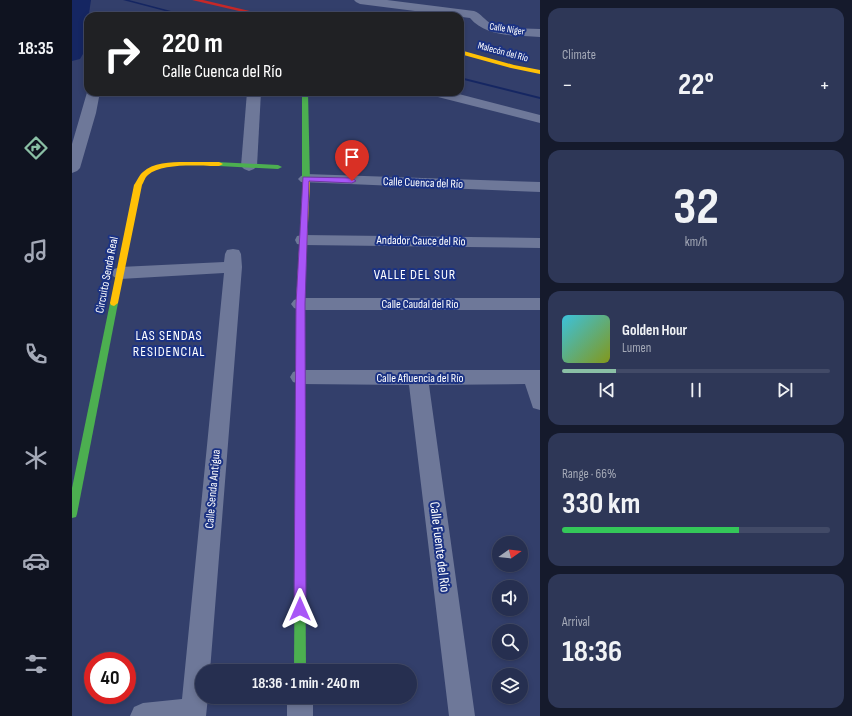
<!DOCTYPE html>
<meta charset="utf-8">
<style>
body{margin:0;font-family:"Sofia Sans Condensed",sans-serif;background:#2e3757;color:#f1f3f6;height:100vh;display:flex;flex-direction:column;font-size:15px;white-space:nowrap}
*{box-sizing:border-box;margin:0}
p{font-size:13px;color:#a4a9b7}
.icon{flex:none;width:22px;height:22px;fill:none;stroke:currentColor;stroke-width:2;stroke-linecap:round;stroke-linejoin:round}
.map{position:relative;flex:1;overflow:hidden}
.sheet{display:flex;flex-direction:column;gap:8px;padding:8px;background:#151a2c;width:312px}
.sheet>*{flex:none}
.hud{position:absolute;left:12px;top:12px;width:380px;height:84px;border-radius:12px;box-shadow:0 2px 6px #0003,0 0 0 1px #424a67;background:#202124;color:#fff;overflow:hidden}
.needle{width:26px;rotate:76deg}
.buttons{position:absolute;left:420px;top:536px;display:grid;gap:8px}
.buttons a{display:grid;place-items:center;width:36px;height:36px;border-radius:50%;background:#262f50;box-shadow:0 2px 6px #0003,0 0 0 1px #424a67;font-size:20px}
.speed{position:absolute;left:12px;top:652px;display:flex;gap:8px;font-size:20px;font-weight:700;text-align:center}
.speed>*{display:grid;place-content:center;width:52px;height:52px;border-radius:50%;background:#262f50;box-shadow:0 2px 6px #0003,0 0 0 1px #424a67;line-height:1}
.speed .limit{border:6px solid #d22;background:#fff;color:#111}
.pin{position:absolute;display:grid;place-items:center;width:34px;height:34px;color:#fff;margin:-41px -17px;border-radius:50% 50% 50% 0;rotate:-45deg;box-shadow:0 0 4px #0007}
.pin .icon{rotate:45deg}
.me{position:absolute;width:44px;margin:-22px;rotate:0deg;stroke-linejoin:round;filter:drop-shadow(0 0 3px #0008)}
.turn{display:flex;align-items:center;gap:14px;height:84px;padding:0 12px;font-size:18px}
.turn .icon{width:52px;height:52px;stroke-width:2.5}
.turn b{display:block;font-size:28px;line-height:34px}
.big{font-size:30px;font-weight:700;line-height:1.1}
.sheet .card{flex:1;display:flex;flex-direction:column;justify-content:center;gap:6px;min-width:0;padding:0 14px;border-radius:12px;background:#2e3757}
.sheet .dial{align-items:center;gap:0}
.dial b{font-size:52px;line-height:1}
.song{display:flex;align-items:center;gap:12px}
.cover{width:48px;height:48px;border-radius:6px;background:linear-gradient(135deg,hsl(190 70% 55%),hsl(70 70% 35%))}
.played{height:4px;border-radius:2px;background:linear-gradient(90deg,#8abfa5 20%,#424a67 20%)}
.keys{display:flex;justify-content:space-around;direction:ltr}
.heat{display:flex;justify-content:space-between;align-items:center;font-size:22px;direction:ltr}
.charge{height:6px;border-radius:3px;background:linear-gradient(90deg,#34c759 66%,#424a67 0)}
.trip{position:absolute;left:123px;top:664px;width:222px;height:40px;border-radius:20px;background:#262f50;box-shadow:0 2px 6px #0003,0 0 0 1px #424a67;font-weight:700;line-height:40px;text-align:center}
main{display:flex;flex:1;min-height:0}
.menu{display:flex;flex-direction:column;width:72px;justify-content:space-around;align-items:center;background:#0f1320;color:#a4a9b7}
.menu .icon{width:28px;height:28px}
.menu .current{color:#8abfa5}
.menu b{font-size:18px;color:#f1f3f6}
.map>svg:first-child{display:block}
</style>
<main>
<nav class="menu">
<b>18:35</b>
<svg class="icon current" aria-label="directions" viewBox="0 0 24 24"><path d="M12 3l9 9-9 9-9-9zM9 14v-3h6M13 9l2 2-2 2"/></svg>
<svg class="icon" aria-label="music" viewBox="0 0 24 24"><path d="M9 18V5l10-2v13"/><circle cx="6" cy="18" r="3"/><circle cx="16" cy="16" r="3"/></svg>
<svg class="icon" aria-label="phone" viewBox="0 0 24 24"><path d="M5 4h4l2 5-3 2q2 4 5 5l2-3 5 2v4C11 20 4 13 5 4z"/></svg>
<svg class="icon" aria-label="climate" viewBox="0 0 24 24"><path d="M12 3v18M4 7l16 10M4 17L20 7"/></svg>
<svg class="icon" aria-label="car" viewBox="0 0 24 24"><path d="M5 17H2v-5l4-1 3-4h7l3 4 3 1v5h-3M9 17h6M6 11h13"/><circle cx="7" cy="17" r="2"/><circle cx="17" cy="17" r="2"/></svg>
<svg class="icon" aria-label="filters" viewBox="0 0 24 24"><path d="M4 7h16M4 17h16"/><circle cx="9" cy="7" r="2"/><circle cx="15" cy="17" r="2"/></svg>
</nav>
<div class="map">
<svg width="468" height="716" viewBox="0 0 468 716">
<rect width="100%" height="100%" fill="#333f6b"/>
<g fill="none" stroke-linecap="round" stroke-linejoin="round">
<g fill="#152662" fill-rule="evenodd">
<polygon points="51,0 57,0 118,16 112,16"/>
<polygon points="388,77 468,97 468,99 388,79"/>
</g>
<polygon fill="#152662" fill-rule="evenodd" points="0,0 19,0 11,54 8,59 0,61"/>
<g fill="#6e7899" fill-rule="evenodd">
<path d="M282,0H315L402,11C409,13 413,21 420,24C435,30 453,28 468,29V37C444,35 415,38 398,18L288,4L284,2Z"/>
<polygon points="16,89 16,92 28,92 24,113 8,168 5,171 0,173 0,144"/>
<polygon points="175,92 189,92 185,166 182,169 177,171 172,169 169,166"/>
<polygon points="356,92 379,92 468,115 468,123 358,95"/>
<polygon points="234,174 468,182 468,192 229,182 226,179 229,176"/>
<polygon points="231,235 468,238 468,248 231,245 225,244 223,240 225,236"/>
<polygon points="161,249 167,250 169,254 170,267 138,671 130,671 130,697 136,697 134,716 58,716 62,707 71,703 110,699 152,273 48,279 42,277 39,273 42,269 48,267 152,262 153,254 155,250"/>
<polygon points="228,298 468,298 468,310 228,310 222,308 219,304 222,300"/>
<polygon points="228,370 468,370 468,410 461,408 453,384 357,385 403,716 377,716 337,385 228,384 221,382 218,377 221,372"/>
<rect x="215" y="697" width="26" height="19"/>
</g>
<g fill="#4caf50" fill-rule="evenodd">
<polygon points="230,92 236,92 238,182 234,184 230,182"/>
<polygon points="144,162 206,165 210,167 206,169 147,166 144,166"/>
<polygon points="42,300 46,303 5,514 4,517 0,518 0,488 38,303"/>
<polygon points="228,344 232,347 234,671 222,671 224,347"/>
</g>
<g fill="#ffc107" fill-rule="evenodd">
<polygon points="388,50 442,65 468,70 468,74 439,68 388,54"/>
<path d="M120,162H147L151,164L147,166C130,166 90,162 76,175C73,177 72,182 70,185L46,303L42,306L39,305L38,303L62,185C65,181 67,175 71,172C82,161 106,162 120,162Z"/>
<polygon points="231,180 237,180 238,182 232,304 232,347 228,350 224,347 224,304"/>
</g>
<polygon fill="#c62828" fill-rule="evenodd" points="120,0 131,0 199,16 188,16"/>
</g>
<polygon fill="#a855f7" stroke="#6d37a1" points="231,177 280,178 284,181 280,183 237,181 233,304 234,609 232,613 228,614 224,613 222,609 224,304"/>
<g text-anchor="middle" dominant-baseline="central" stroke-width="4" stroke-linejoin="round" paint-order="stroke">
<g font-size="10" fill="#fff" stroke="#1b3283">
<text transform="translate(435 29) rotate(9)">Calle Níger</text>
<text transform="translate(431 52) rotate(15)">Malecón del Río</text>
</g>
<g font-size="12" fill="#fff" stroke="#1b3283">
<text transform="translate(351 183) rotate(2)">Calle Cuenca del Río</text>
<text transform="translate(349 241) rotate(1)">Andador Cauce del Río</text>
<text transform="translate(35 275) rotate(-79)">Circuito Senda Real</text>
<text x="348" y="304">Calle Caudal del Río</text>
<text x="348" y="378">Calle Afluencia del Río</text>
<text transform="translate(141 489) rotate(-85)">Calle Senda Antigua</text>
</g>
<g font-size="14" letter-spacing="1" fill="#fff" stroke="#1b3283">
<text x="343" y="274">VALLE DEL SUR</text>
<text x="97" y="335">LAS SENDAS<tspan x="97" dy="16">RESIDENCIAL</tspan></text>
</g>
<g font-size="14" fill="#fff" stroke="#1b3283">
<text transform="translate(368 547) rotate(83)">Calle Fuente del Río</text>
</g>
</g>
</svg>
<div class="buttons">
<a><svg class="needle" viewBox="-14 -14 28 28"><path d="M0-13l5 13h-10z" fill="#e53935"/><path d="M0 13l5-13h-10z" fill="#a4a9b7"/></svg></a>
<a><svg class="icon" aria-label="sound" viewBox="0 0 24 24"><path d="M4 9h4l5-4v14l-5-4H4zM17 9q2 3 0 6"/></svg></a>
<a><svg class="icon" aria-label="search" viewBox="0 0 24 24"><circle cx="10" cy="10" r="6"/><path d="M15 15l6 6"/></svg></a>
<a><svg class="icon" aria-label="layers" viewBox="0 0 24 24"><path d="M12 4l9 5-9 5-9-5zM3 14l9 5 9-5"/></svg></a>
</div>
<div class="speed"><div class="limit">40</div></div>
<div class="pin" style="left:280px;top:181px;background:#d93025"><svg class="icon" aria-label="arrive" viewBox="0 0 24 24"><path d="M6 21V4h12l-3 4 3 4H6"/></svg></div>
<svg class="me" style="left:228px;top:609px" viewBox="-20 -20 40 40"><path d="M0-17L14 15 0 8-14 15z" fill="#a855f7" stroke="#fff" stroke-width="4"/></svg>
<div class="trip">18:36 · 1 min · 240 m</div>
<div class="hud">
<div class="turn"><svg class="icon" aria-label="right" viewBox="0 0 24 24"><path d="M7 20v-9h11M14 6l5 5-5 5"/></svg><div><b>220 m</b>Calle Cuenca del Río</div></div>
</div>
</div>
<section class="sheet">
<div class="card"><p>Climate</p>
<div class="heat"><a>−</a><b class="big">22°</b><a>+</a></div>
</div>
<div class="card dial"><b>32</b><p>km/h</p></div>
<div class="card">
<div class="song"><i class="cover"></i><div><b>Golden Hour</b><p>Lumen</p></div></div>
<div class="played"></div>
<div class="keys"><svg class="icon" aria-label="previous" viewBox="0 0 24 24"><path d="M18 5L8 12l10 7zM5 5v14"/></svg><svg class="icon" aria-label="pause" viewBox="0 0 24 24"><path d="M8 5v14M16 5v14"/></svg><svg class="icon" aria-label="next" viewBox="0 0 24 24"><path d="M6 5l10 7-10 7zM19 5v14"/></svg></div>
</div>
<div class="card"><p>Range · 66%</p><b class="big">330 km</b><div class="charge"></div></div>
<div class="card"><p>Arrival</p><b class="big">18:36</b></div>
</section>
</main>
